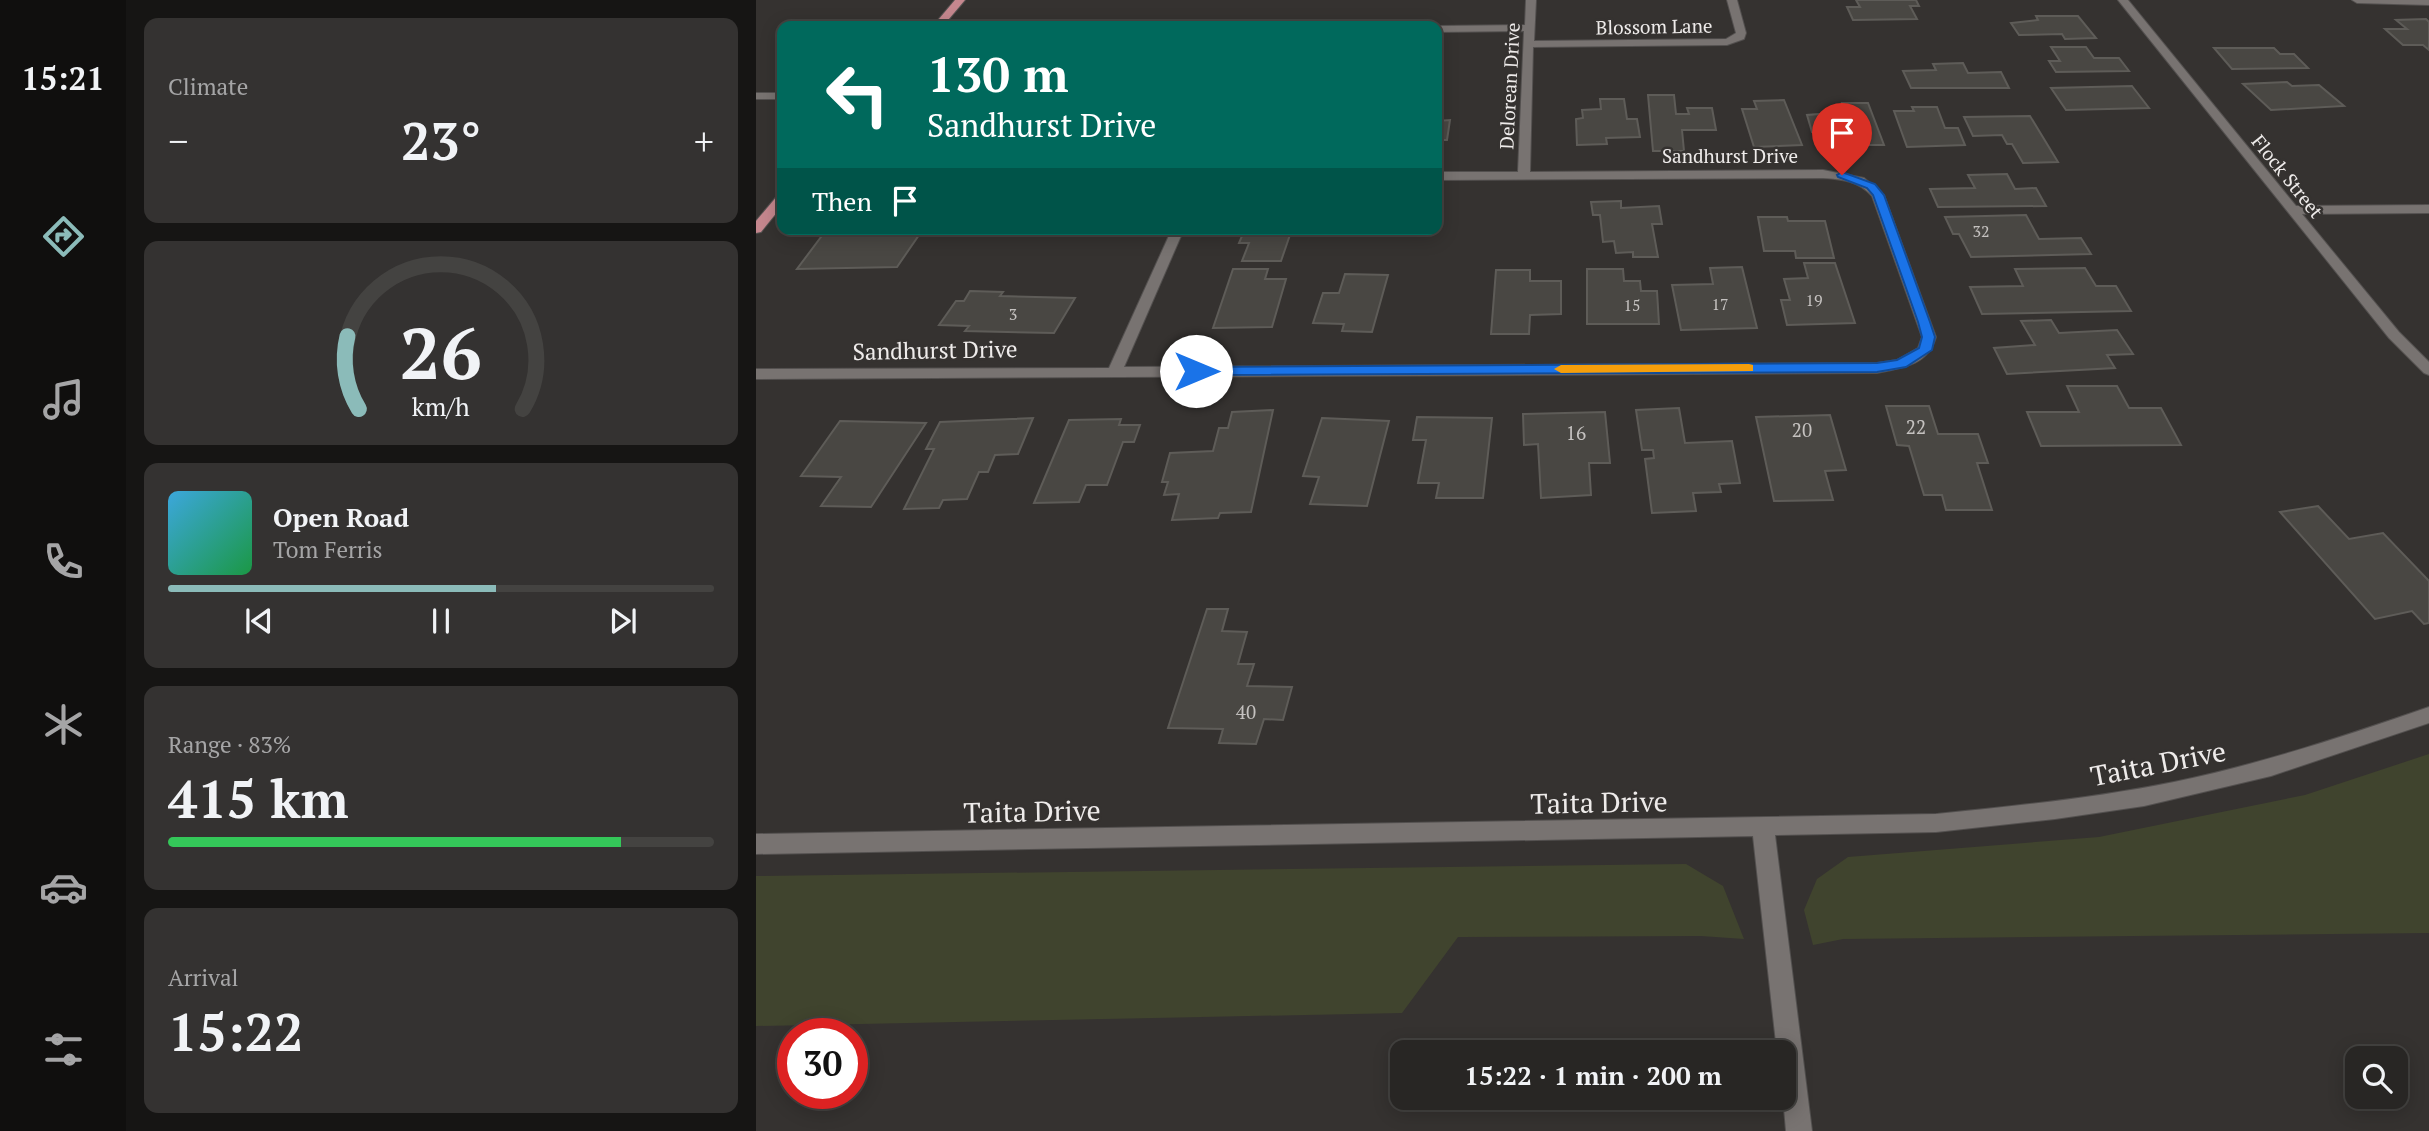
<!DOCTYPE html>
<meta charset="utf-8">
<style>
body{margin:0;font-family:"PT Serif",serif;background:#343231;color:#f1f3f6;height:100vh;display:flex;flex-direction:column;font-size:26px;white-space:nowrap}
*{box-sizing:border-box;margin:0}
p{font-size:23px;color:#a5a5a6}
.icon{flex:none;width:38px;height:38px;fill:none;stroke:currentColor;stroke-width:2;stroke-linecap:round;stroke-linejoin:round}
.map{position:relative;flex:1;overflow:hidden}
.details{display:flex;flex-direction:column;gap:18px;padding:18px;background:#161514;width:630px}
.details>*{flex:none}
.top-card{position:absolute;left:21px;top:21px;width:665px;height:214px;border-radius:14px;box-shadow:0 4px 18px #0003,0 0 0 2px #444341;background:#00695c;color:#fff;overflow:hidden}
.controls{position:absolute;left:1589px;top:1046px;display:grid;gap:14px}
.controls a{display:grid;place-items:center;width:63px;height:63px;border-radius:14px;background:#282624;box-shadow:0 4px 18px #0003,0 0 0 2px #444341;font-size:35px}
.speed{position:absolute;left:21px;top:1018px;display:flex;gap:14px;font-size:35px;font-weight:700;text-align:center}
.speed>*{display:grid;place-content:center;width:91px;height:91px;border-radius:50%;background:#282624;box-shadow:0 4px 18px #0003,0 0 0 2px #444341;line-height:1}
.speed .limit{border:10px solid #d22;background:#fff;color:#111}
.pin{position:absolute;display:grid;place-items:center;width:60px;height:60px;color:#fff;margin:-72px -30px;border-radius:50% 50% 50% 0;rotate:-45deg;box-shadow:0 0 7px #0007}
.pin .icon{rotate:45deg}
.me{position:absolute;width:77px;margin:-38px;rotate:90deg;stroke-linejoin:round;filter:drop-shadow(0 0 5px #0008)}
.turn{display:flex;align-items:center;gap:24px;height:147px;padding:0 35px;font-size:32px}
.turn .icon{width:91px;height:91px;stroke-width:2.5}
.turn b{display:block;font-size:49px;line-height:60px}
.then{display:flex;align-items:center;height:66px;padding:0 35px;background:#0003;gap:14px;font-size:26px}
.big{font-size:52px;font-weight:700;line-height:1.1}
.details .widget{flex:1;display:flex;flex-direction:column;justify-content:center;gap:10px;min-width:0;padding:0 24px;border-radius:14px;background:#343231}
.details .dial{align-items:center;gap:0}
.dial svg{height:182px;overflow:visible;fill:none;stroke:#444341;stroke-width:7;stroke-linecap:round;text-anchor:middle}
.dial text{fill:#f1f3f6;stroke:none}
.song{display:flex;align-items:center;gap:21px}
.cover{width:84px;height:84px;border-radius:10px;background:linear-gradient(135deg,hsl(200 70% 55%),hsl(140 70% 35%))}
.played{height:7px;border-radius:4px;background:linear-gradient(90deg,#8bbbb9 60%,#444341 60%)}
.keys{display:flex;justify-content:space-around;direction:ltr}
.heat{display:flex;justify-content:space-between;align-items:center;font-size:38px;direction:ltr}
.charge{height:10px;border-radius:5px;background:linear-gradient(90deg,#34c759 83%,#444341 0)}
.trip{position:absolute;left:634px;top:1040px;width:406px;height:70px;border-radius:14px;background:#282624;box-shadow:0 4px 18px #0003,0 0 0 2px #444341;font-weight:700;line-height:70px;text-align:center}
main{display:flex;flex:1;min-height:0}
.tab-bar{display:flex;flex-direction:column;width:126px;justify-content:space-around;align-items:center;background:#100f0e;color:#a5a5a6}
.tab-bar .icon{width:49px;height:49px}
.tab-bar .active{color:#8bbbb9}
.tab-bar b{font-size:32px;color:#f1f3f6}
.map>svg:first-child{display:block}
</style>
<main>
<nav class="tab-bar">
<b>15:21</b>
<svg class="icon active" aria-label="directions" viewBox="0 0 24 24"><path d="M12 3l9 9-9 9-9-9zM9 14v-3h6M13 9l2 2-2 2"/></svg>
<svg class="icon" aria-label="music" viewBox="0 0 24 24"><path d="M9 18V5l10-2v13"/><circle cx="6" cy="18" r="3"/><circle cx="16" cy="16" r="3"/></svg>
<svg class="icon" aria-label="phone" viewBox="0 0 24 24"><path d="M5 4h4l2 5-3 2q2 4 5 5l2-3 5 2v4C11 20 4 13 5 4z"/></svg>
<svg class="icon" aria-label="climate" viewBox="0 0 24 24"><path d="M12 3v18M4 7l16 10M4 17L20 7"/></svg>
<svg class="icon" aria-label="car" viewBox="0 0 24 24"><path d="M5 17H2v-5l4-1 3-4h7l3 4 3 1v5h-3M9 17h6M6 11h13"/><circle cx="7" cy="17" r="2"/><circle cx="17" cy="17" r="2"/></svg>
<svg class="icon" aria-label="filters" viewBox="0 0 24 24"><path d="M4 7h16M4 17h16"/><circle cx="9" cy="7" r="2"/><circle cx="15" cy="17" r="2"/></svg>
</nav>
<section class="details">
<div class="widget"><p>Climate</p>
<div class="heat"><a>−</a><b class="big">23°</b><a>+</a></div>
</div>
<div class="widget dial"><svg viewBox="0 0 100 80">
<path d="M14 69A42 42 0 1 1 86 69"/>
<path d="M14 69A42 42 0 0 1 9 37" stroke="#8bbbb9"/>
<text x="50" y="56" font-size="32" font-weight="700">26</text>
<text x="50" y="72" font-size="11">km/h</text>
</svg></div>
<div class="widget">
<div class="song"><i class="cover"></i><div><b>Open Road</b><p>Tom Ferris</p></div></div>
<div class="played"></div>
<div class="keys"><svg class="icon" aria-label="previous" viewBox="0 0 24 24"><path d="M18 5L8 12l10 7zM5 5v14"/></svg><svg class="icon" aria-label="pause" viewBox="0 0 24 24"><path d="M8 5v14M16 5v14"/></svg><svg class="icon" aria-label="next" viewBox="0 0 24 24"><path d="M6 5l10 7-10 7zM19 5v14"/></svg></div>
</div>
<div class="widget"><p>Range · 83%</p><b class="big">415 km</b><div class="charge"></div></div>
<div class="widget"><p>Arrival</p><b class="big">15:22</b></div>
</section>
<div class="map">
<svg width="1673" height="1131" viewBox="0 0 1673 1131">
<rect width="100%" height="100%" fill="#353230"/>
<g fill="#40442e">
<polygon points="1673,754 1673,933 1087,939 1057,945 1048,910 1061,879 1092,857 1343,837 1549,795"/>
<polygon points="930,864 967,886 988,939 945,936 702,937 646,1013 0,1026 0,876"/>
</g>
<g fill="#494743" stroke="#5e5c58" stroke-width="2">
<polygon points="1100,0 1160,0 1163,6 1154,6 1161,19 1097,20 1091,7 1104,7"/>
<polygon points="1280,16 1322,16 1340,38 1309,39 1306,34 1263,35 1255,23 1282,20"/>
<polygon points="1670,19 1673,22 1673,50 1667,45 1647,45 1629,29 1651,29 1640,20"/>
<polygon points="1295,47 1330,47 1338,58 1363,58 1373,71 1300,72 1293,61 1304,61"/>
<polygon points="1458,48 1518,48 1524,54 1538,54 1552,68 1476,69"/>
<polygon points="1207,63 1212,73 1245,72 1253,88 1155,88 1147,71 1180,70 1177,64"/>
<polygon points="1531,82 1536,86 1563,85 1588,106 1515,110 1487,84"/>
<polygon points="1376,86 1393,108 1310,110 1295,88"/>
<polygon points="892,95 918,95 920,114 933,114 931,108 956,108 960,130 926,130 928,151 897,151"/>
<polygon points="844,99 868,99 871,119 881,119 884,137 850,138 851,144 821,145 820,119 827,118 826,110 845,109"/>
<polygon points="1028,100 1046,145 998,147 986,109 1001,109 998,101"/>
<polygon points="1086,103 1112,103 1128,145 1101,145 1097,132 1056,132 1051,115 1089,112"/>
<polygon points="1156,107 1181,107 1189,128 1202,128 1209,145 1151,147 1138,111 1158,111"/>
<polygon points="1274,116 1302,162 1267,163 1256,144 1251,144 1246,135 1217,136 1208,117"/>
<polygon points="694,120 691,140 681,140 681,121"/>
<polygon points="1251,174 1259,189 1280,188 1290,206 1182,207 1174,189 1219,188 1212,175"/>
<polygon points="865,201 865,208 903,206 906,224 896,224 902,257 877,257 877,252 860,253 858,241 847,242 844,215 837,215 835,202"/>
<polygon points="1270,215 1283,239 1325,238 1335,254 1215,257 1203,234 1197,234 1189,217"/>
<polygon points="1002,217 1031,217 1032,221 1069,221 1078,258 1040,258 1039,251 1008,251"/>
<polygon points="489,229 536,229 525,261 486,261 493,243 483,243"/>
<polygon points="68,233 95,233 92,236 163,235 141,267 41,269"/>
<polygon points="1048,263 1079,263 1099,323 1031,325 1025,300 1034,300 1028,279 1052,278"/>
<polygon points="986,267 1001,328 925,330 916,285 957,284 954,268"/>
<polygon points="1329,268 1340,286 1360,286 1375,311 1226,314 1214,287 1267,286 1259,269"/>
<polygon points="477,269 512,269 509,279 530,279 516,327 457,328"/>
<polygon points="831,269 867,269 868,281 884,281 885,291 901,291 903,324 831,324"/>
<polygon points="740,270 774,270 774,281 805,281 805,314 774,315 773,334 735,334"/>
<polygon points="589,274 632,275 616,332 586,331 588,324 557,323 567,293 583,293"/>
<polygon points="214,291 247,292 244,296 319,298 298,333 209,331 213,326 183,325 200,301 208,301"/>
<polygon points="1295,320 1303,333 1361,330 1377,354 1351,355 1359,368 1251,374 1238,348 1279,345 1265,321"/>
<polygon points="1311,386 1361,386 1373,408 1405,408 1425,445 1285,446 1271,412 1323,412"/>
<polygon points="1130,406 1173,406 1182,434 1222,434 1232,463 1221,463 1236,510 1190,510 1186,495 1168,495 1153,446 1141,445"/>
<polygon points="923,408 929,443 976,441 984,483 963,484 965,492 937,493 940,511 896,513 889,459 898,458 897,450 886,450 880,410"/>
<polygon points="517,410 495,512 464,513 462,518 416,520 423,494 408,495 412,482 406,482 414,453 457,451 463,428 472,428 476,412"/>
<polygon points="849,412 854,463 833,463 835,495 785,498 782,444 768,445 767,414"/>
<polygon points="1074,415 1090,470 1069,471 1077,500 1018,501 1000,417"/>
<polygon points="661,417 736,418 727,498 680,498 683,483 662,483 670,440 657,440"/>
<polygon points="277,418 262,454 239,455 232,472 223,472 211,499 187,500 183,508 148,509 178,449 170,449 184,422"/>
<polygon points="566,418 633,421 611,506 554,504 563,477 547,476"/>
<polygon points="365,419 363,425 384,425 378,442 367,442 351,485 330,485 323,502 278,503 313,420"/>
<polygon points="84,421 170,423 115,507 65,506 85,477 45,476"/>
<polygon points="1562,506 1593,539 1627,533 1673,581 1673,623 1668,624 1656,611 1619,619 1524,512"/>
<polygon points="451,609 472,609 466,631 491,632 482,664 498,664 491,686 536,687 527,720 508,719 500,744 463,743 467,729 412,728"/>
</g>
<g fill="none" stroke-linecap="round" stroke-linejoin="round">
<defs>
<g id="minor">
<path d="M770,0H780L778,41L970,39L980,33L971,0H981L990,33L988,39L971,45L777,47L774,172L1067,170L1108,178L1128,195L1180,337C1172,365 1147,368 1121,373L0,379V369L353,368L416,229H428L368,367L1121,363L1141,360L1162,348L1166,337L1116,196C1103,181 1086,179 1067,178L681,180V172H762L768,31L681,32L680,26L769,25Z"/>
<polygon points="1362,0 1372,0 1540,206 1673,205 1673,213 1546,214 1643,332 1673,362 1673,375 1668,373 1633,338"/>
<polygon points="1596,0 1673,0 1673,5 1601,3"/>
<rect x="0" y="93" width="26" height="6"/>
<path d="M1673,707V723L1515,776L1388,806L1299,819L1180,832L1019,835L1056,1131H1030L1027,1097V1052H1021L997,836L0,854V834L1180,814C1259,806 1339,798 1418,782C1505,764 1589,736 1673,707Z"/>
</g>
<g id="major">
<polygon points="199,0 209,0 187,26 177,26"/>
<polygon points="26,194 26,206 5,232 0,233 0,221 22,195"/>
</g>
</defs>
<use href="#minor" stroke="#53504f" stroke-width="2"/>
<use href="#major" stroke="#53504f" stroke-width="2"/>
<use href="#minor" fill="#787371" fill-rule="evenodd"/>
<use href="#major" fill="#c5878e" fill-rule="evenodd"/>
</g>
<polygon fill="#1a73e8" stroke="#114b97" stroke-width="2" points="1086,172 1119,184 1128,195 1174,322 1179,337 1176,350 1150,367 1121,372 440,375 434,371 440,367 1121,363 1141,360 1163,348 1166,337 1162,322 1117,195 1111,188 1082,177 1081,175"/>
<polygon fill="#f59e0b" points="993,364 997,365 997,371 805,373 798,369 805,365"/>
<g text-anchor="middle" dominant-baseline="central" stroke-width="5" stroke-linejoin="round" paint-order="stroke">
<g font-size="16" fill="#c5c2c0">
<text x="1225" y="231">32</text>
<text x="1058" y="300">19</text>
<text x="964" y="304">17</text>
<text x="876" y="305">15</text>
<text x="257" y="314">3</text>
</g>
<g font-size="19" fill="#eeebea" stroke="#353230">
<text transform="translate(898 26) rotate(-1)">Blossom Lane</text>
<text transform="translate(753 86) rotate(-87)">Delorean Drive</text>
<text x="974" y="155">Sandhurst Drive</text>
<text transform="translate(1532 176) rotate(51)">Flock Street</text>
</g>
<g font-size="19" fill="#c5c2c0">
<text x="1160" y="426">22</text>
<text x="1046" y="429">20</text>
<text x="820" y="432">16</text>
<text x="490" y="711">40</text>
</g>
<g font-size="23" fill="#eeebea" stroke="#353230">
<text transform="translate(179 350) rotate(-1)">Sandhurst Drive</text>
</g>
<g font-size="28" fill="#eeebea" stroke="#353230">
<text transform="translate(1402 763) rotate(-11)">Taita Drive</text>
<text transform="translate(843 802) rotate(-1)">Taita Drive</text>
<text transform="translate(276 811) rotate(-1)">Taita Drive</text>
</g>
</g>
</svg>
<div class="controls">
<a><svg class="icon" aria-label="search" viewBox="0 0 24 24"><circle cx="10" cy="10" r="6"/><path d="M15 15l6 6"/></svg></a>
</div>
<div class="speed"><div class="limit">30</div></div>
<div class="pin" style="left:1086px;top:175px;background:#d93025"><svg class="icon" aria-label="arrive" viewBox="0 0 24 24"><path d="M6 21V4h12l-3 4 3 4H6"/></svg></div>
<svg class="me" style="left:440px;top:371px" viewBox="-20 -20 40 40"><circle r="19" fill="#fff"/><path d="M0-13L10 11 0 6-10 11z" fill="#1a73e8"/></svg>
<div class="trip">15:22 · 1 min · 200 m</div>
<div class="top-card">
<div class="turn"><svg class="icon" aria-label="left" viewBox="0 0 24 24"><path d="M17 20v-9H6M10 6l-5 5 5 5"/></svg><div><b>130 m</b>Sandhurst Drive</div></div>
<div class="then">Then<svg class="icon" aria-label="arrive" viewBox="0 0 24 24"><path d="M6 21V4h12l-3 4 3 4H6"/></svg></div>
</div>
</div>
</main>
